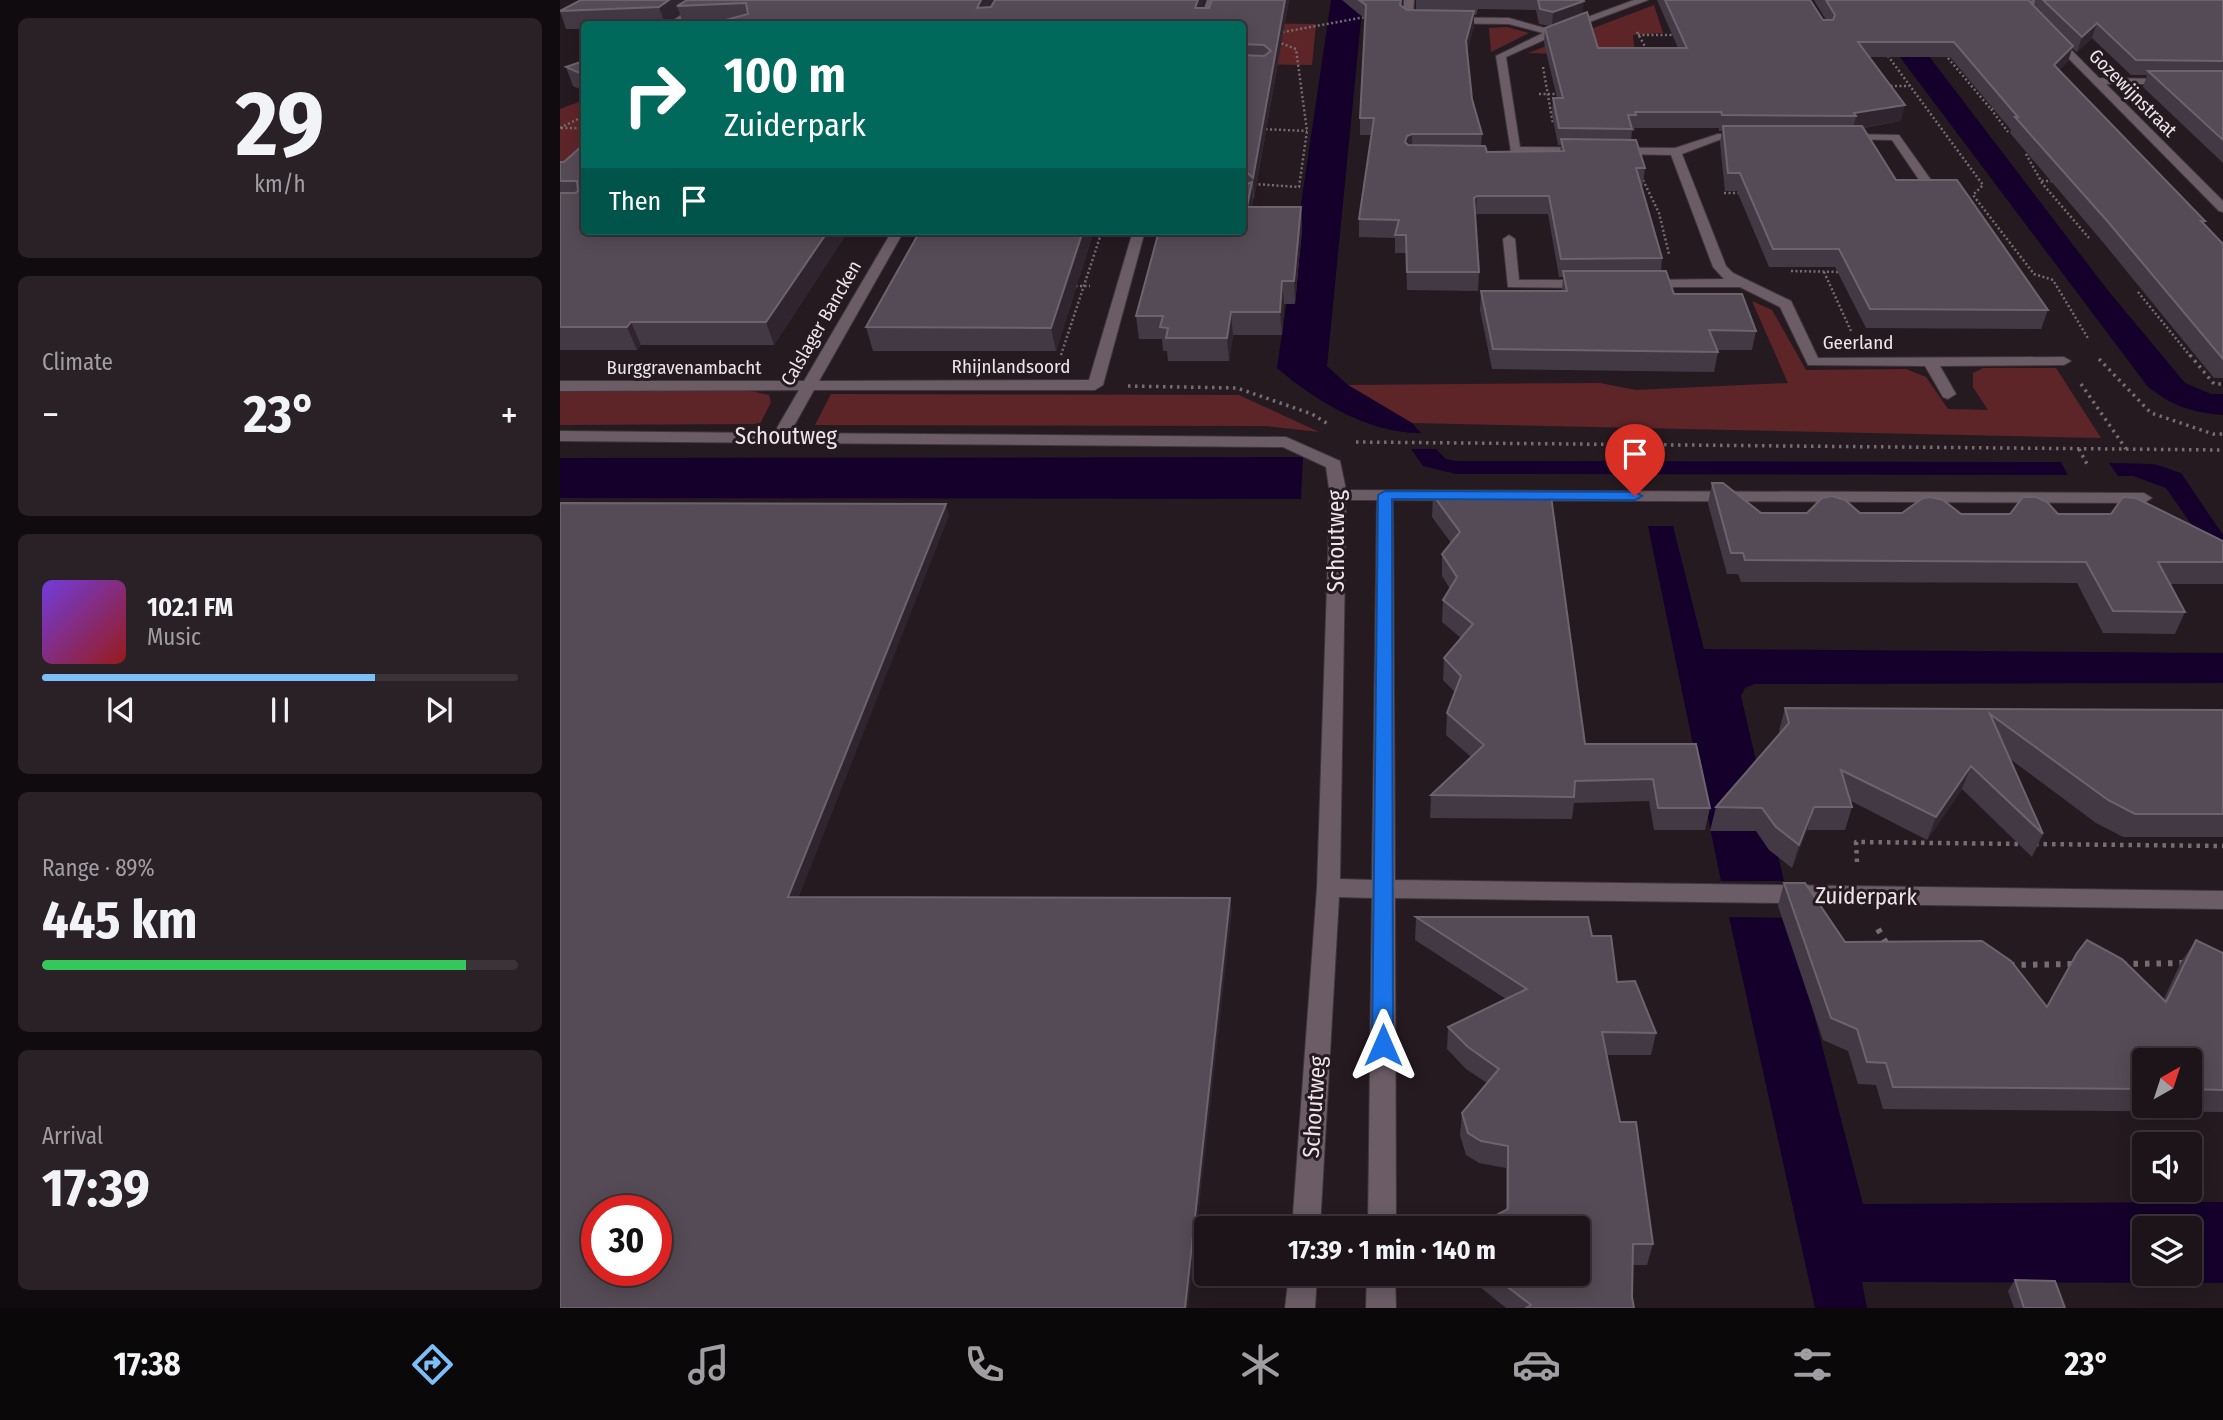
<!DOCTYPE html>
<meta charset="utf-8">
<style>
body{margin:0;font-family:"Fira Sans Condensed",sans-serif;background:#292126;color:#f1f3f6;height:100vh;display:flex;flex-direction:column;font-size:26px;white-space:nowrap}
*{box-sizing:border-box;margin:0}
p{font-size:23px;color:#a09ea2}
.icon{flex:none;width:38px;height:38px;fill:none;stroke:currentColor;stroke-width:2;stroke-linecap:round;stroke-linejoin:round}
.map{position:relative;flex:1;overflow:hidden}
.side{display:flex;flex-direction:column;gap:18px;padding:18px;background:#0f0b0e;width:560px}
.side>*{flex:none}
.guide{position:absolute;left:21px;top:21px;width:665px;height:214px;border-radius:7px;box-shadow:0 4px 18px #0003,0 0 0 2px #3a3338;background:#00695c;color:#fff;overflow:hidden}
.needle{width:46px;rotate:39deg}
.controls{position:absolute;left:1572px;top:1048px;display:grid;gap:14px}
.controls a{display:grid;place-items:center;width:70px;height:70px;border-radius:7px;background:#1c1419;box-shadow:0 4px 18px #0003,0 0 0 2px #3a3338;font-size:35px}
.speed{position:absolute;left:21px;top:1195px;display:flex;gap:14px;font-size:35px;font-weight:700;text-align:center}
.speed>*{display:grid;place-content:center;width:91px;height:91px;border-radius:50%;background:#1c1419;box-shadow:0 4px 18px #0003,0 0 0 2px #3a3338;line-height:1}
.speed .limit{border:10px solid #d22;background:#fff;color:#111}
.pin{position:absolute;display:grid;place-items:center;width:60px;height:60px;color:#fff;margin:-72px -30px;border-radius:50% 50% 50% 0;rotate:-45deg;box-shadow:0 0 7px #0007}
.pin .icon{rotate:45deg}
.me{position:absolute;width:77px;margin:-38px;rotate:0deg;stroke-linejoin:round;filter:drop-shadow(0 0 5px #0008)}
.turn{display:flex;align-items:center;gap:24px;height:147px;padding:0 28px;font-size:32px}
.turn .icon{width:91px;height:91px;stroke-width:2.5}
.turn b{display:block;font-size:49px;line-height:60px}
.then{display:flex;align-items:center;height:66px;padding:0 28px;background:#0003;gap:14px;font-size:26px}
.big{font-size:52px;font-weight:700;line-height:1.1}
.side .tile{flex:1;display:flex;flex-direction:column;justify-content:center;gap:10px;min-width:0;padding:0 24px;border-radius:10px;background:#292126}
.side .dial{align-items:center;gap:0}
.dial b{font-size:91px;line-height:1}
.song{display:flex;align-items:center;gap:21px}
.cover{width:84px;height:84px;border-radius:10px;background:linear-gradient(135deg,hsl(260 70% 55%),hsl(0 70% 35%))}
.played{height:7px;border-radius:4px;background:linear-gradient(90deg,#7bbef8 70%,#3a3338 70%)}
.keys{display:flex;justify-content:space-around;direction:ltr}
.heat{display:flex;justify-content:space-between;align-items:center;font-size:38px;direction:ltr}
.charge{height:10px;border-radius:5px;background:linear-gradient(90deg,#34c759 89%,#3a3338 0)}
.trip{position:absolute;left:634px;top:1216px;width:396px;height:70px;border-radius:7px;background:#1c1419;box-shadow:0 4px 18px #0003,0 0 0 2px #3a3338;font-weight:700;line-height:70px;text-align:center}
.tab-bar{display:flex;height:112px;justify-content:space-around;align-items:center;background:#0b080a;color:#a09ea2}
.tab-bar .icon{width:49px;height:49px}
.tab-bar .current{color:#7bbef8}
.tab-bar b{font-size:32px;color:#f1f3f6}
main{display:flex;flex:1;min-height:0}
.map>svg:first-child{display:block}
</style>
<main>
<section class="side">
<div class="tile dial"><b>29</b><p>km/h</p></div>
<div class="tile"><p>Climate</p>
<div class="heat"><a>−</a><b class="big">23°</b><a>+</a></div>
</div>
<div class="tile">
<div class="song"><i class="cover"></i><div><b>102.1 FM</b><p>Music</p></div></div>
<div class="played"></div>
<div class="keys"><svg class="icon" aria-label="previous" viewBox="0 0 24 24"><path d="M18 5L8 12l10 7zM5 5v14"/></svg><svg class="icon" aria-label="pause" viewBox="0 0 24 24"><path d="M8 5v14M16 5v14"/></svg><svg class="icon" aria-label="next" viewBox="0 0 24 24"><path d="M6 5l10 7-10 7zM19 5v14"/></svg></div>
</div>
<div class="tile"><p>Range · 89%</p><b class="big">445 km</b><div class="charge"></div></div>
<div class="tile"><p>Arrival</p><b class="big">17:39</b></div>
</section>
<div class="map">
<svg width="1663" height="1308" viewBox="0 0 1663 1308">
<rect width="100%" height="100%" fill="#261a21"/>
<g fill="#5e2529">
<polygon points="1094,5 1103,33 1073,35 1075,56 968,53"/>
<polygon points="650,23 756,24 752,65 683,64 682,24"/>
<polygon points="947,27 969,33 931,52 929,28"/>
<polygon points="24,100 24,186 0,183 0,109"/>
<polygon points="1192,301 1212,310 1246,370 1346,369 1366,377 1388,409 1428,410 1413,387 1413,373 1423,368 1496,368 1541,438 852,423 788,385 1040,383 1076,390 1228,383"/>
<polygon points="0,391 191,391 209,395 211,402 200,424 0,425"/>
<polygon points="271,394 679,395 759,432 706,426 255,425"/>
</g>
<g fill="#15002b" fill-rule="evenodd">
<path d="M771,0H803L767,366L788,385L852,423L861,433C810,434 755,401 717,368Z"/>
<path d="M1297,0H1326L1546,288L1625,383L1651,394H1663V415C1631,412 1614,407 1588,387Z"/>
<polygon points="851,449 876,449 886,459 897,461 1501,462 1508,475 896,474 863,466"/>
<polygon points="743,457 741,499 0,498 0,458"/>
<polygon points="1549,463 1594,464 1621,473 1663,535 1663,570 1606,488 1573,476 1558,476"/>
<polygon points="1088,526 1113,526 1144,649 1663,653 1663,683 1195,684 1185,688 1181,696 1224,881 1161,881"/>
<path d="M1169,917L1229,918L1303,1204L1663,1202V1283L1302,1282L1307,1308H1255ZM1584,1228H1629V1274H1584Z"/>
</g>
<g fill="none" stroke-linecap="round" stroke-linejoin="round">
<defs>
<g id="minor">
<polygon points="144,0 156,0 118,24 107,24"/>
<polygon points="647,0 657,0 649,24 639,24"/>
<polygon points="844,0 854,0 853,17 949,18 992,30 1074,0 1088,0 995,35 946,57 960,147 1115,148 1158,134 1189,135 1189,139 1159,140 1122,154 1166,266 1173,273 1231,301 1258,358 1504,357 1511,361 1504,365 1380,366 1396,394 1388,399 1383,397 1365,366 1248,365 1220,307 1180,287 1079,287 1079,281 1084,280 1164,279 1153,267 1111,155 951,152 936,56 983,33 949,24 848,23 843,20"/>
<polygon points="1472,0 1505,0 1501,4 1469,7 1539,78 1613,79 1614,81 1609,84 1546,84 1663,201 1663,212 1659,211 1458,7"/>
<polygon points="1285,134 1339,135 1376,187 1366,190 1332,140 1281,139 1279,137"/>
<path d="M332,231H344L259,381L529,380L573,231H585L543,385L535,390H254L230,433L726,437L780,461L786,490L1584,493L1592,498L1584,503L833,500L835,880L1663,891V909L835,898L836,1228H808L812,898L779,897L760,1228H732L757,888L770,495L766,467L723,447L0,441V431L214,433L239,390L0,391V381H244ZM786,500H817L812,880L780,879Z"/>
<polygon points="949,235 955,239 959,280 1026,280 1033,284 1026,288 948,287 943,239"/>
<polygon points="729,1274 757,1274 755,1308 725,1308"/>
<polygon points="807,1274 835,1274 836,1308 806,1308"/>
</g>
</defs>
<use href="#minor" stroke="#3f363c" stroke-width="2"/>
<g stroke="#776c72" stroke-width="2.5" stroke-dasharray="2 2.5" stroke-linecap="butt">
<polyline points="1077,32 1088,52"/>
<polyline points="718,33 805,17"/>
<polyline points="1078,35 1117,35"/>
<polyline points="1325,52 1423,185 1413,195 1474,274 1493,280 1529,340"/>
<polyline points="1388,58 1430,108 1437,108"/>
<polyline points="983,67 993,124"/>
<polyline points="1326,86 1349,86"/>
<polyline points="979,94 1001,94"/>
<polyline points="1431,109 1448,132"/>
<polyline points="0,128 24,116"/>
<polyline points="1,128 24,128"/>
<polyline points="701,129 747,131"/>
<polyline points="1466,154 1481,181 1495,181"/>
<polyline points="1083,180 1099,213 1109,254"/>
<polyline points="1481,182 1529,238"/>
<polyline points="694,184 739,187 747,131 736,49 718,42"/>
<polyline points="1164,193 1183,193"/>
<polyline points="1231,271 1282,272"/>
<polyline points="1264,272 1291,331"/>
<polyline points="511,286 530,286"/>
<polyline points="1578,292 1631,357"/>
<polyline points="501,355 542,231"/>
</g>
<g stroke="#776c72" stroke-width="3.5" stroke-dasharray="2.5 4.5" stroke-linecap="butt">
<polyline points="1630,355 1654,384 1663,384"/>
<polyline points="1539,359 1591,413 1653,434 1663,434"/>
<polyline points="1521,384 1566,449"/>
<polyline points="568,386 677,388 752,414 768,424"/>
<polyline points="796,442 1663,450"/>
<polyline points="1519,449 1528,466"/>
</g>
<g stroke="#776c72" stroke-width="4.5" stroke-dasharray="3.5 5" stroke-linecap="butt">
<polyline points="1475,844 1663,846"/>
<polyline points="1297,862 1296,842 1463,844"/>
</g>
<g stroke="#776c72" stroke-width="6" stroke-dasharray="4.5 7" stroke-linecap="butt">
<polyline points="1318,929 1328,946"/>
<polyline points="1562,964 1627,963"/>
<polyline points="1450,965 1515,964"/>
</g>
<use href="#minor" fill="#6b5c65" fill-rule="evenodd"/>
</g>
<g fill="#433944" fill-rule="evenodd">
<polygon points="21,0 434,0 430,7 649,8 652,0 729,0 694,199 693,198 693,207 741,207 742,229 735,304 724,304 722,335 673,335 669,361 608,361 607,351 603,351 602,339 579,339 576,316 682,231 682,24 159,22 123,24 120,14 105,24 24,24 24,29 6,29 0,11"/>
<path d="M782,0H842V6L847,10H856V0H1023L1022,13L1038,48H1118L1097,0H1250L1263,20H1266L1254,0H1468L1474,6L1475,0H1663V163L1583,87L1587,75H1571L1532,38L1517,52L1512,48L1508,61L1499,70L1645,221L1644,224L1663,244V378H1654L1542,241L1450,133L1451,130L1390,57H1310L1341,121L1303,128L1336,180L1488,310L1481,329L1306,328L1275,267H1209L1177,191H1165L1160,143L1162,131H1159V128H1075L1074,131H1072L1071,140L1085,168L1083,185H1081L1102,258L1101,271L1114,294L1196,331L1192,350H1157L1158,352L1154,372L932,369L920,310L921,291H1002L1003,277H999L988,214H915L919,272L918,291L847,290L846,253H835V238L799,237V219L812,135H800V118L805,19ZM918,9L976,10L979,24L989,26L985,28L984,43L997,98H993L992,114L998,145H1001L1000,151L927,152L921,146L922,134L912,99L907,51L914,26V15H916Z"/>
<polygon points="24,61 24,91 13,86 6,67"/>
<polygon points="24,144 24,231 283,231 285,236 214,345 81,345 77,350 0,350 0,162 4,162"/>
<polygon points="534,231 496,351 313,351 306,327"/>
<polygon points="1152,483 1201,513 1498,514 1663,541 1663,584 1610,584 1625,612 1615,634 1543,633 1517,583 1181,582 1178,574 1167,574 1148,504"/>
<polygon points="873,495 991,496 1025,744 1150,808 1145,830 1094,830 1089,801 1014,803 1012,819 870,818 871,795 911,757 886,735 887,713 895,692 883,680 884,658 901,638 882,622 883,600 890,589 882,576 882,554 891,543 872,517"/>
<polygon points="1225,708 1663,710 1663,837 1563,837 1536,823 1450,759 1483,834 1472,857 1402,789 1367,840 1291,801 1292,807 1285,830 1247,830 1232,868 1209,850 1196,831 1150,831 1156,807 1220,734 1219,731"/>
<path d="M1224,883L1285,942L1487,1007L1604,999L1621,962L1636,940L1663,953V1112L1323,1109L1316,1085L1298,1084L1288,1051L1263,1040L1218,906ZM1584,1060H1629V1106H1584Z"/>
<polygon points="856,917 1032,936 1057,982 1096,1033 1091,1055 1047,1055 1060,1122 1093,1244 1087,1265 1073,1265 1072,1297 1074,1308 946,1308 914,1282 908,1275 908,1274 1017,1274 946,1210 946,1168 919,1163 906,1155 900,1135 902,1113 927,1083 906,1069 887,1049 888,1027 946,999 855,940"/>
<polygon points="1455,1280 1505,1308 1454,1308 1448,1291"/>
</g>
<g fill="#30252f">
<polygon points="109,0 139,0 117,6 120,14 105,24 99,7"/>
<polygon points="421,0 434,0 421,24 417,8"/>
<polygon points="638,0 645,0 637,24 635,8"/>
<polygon points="725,0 729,0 694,199 693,178"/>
<polygon points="1024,1 1022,16 992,27 993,12"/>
<polygon points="914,11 914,26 906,57 906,41"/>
<polygon points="1537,23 1532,38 1517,52 1522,37"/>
<polygon points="1513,46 1508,61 1489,80 1494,65"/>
<polygon points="1345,105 1341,121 1293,129 1296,116 1294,113"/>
<polygon points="852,134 852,150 845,142 847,136"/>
<polygon points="692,182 693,203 689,228 687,207"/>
<polygon points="917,196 916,214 913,215 914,198"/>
<polygon points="741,207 742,229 735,304 734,281"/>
<polygon points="268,231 283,231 285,236 214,345 206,322"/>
<polygon points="523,231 534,231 496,351 491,328"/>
<polygon points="722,281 724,304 722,335 720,312"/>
<polygon points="671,312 673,335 669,361 667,338"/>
<polygon points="71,322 81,345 77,350 67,327"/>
<polygon points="386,504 389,516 234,909 228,897"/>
<polygon points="1411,766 1402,789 1367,840 1376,817"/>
<polygon points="1254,807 1247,830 1232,868 1239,845"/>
<polygon points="670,898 672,910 628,1308 625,1308"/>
</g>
<g fill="#554b56" stroke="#6d636d" stroke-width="2" fill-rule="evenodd">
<polygon points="21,0 109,0 99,7 0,11"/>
<polygon points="127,0 421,0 417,8 431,7 435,0 638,0 635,8 649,8 652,0 725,0 693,178 689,174 682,174 682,55 704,56 711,51 704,45 682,44 682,24 151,24 188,14 186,3 117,6"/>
<polygon points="799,0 841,0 840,5 847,10 914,11 906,41 912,99 922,134 852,134 847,136 845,142 848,145 925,146 927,152 1004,151 1001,139 1076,140 1085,168 1076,168 1102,258 1001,259 989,196 917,196 914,198 919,272 847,272 846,235 835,235 839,220 799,219 814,118 800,118 806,5"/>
<polygon points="978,0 1023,0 1024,1 993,12 980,9"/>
<polygon points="1105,0 1250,0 1263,20 1273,20 1275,15 1266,0 1468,0 1513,46 1494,65 1645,221 1641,221 1663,244 1663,359 1549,223 1455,117 1458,117 1394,42 1298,42 1345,105 1294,113 1296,116 1162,115 1161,112 1075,112 1076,115 1068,115 1072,129 999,128 993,98 1003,98 985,28 1027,12 1038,48 1127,48"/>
<polygon points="1483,0 1663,0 1663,61 1576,60 1537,23 1522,37"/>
<polygon points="24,61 24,75 6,67"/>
<polygon points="1588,71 1663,71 1663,140"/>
<polygon points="1163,126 1302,126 1336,180 1397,180 1488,310 1310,309 1279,249 1213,249 1180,173 1168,173"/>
<polygon points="24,144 24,231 268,231 206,322 71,322 67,327 0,327 0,193 15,193 18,191 17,181 0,181 0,162 4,162"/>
<polygon points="692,182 687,207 741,207 734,281 722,281 720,312 671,312 667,338 606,338 608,328 600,327 603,316 576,316 599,231 682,231 682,186"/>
<polygon points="360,231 523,231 491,328 306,327"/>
<polygon points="1003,271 1106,271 1114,294 1182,294 1196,331 1149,330 1158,352 933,349 921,291 1007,291"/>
<polygon points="1152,483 1163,483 1201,513 1247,513 1262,498 1272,496 1285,500 1300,513 1342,513 1363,498 1371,497 1383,500 1401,514 1450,514 1463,497 1476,497 1487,502 1498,514 1551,514 1563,497 1576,498 1663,541 1663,562 1598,562 1625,612 1553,611 1526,562 1185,560 1183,553 1171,553"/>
<polygon points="873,495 991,496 1025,744 1136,744 1150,808 1098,808 1093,779 1015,781 1014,797 871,795 924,745 887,713 901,676 884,658 913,624 883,600 897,577 882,554 900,532"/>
<path d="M0,503L386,504L228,897L670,898L625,1308H0ZM37,1211H96V1270H37Z"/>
<polygon points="1225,708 1663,710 1663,814 1575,814 1548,800 1430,714 1483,834 1411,766 1376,817 1281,770 1292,807 1254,807 1239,845 1216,827 1202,808 1156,807 1229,723"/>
<polygon points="1224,883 1245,883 1285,942 1422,941 1451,961 1487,1007 1517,953 1527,940 1562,959 1606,1002 1636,940 1663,953 1663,1090 1629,1089 1629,1060 1584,1060 1584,1089 1333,1087 1326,1063 1307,1062 1297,1029 1271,1018"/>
<polygon points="856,917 1028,917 1032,936 1051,936 1057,982 1075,981 1096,1033 1042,1032 1060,1122 1076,1122 1093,1244 1073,1244 1072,1297 1074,1308 966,1308 971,1305 931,1274 1017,1274 1017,1228 913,1228 914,1227 948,1209 948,1146 921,1141 908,1133 902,1113 939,1069 908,1047 888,1027 967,989"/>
<polygon points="1455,1280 1495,1281 1505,1308 1464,1308"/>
</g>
<polygon fill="#1a73e8" stroke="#114b97" stroke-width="2" points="825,491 1075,492 1082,496 1075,500 832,499 833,1045 830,1052 823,1055 815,1052 812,1045 818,495"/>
<g text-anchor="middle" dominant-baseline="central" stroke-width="6" stroke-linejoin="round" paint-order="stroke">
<g font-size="19" fill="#ede4ea" stroke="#261a21">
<text transform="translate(1573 93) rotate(45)">Gozewijnstraat</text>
<text transform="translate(261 323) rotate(-60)">Calslager Bancken</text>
<text x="1298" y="342">Geerland</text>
<text x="451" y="366">Rhijnlandsoord</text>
<text x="124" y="367">Burggravenambacht</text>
</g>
<g font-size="23" fill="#ede4ea" stroke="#261a21">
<text x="226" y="436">Schoutweg</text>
<text transform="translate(776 541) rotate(-90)">Schoutweg</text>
<text transform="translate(1306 896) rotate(1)">Zuiderpark</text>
<text transform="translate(754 1107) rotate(-86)">Schoutweg</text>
</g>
</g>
</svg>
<div class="controls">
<a><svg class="needle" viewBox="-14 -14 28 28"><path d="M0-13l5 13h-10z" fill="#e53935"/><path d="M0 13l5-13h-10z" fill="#a09ea2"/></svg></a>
<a><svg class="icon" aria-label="sound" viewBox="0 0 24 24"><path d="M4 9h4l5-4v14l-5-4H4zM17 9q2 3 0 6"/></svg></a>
<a><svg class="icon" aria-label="layers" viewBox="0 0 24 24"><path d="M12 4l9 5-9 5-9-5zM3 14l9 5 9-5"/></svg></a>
</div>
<div class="speed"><div class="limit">30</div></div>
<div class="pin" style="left:1075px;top:496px;background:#d93025"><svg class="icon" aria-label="arrive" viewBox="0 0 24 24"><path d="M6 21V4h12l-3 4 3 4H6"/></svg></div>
<svg class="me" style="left:823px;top:1045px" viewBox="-20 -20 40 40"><path d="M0-17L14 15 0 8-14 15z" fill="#1a73e8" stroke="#fff" stroke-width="4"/></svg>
<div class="trip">17:39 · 1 min · 140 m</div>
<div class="guide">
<div class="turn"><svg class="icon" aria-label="right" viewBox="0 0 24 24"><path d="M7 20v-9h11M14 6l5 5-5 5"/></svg><div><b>100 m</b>Zuiderpark</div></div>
<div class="then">Then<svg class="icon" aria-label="arrive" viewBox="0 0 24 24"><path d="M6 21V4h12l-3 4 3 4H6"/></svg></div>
</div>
</div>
</main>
<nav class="tab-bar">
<b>17:38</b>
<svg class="icon current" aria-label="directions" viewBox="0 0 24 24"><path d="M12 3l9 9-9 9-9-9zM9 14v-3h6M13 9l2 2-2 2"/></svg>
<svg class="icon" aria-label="music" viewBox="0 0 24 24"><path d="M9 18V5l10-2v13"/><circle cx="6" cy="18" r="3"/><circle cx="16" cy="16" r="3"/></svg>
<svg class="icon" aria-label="phone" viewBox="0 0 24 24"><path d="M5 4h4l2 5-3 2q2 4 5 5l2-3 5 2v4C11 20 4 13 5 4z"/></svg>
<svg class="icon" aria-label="climate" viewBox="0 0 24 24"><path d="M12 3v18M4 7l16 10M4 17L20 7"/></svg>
<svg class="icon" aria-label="car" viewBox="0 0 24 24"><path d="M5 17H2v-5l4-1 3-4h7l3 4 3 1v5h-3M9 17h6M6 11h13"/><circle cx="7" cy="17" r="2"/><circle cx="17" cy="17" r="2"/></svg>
<svg class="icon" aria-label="filters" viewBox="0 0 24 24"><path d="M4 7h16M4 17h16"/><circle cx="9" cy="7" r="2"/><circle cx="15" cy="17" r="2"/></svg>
<b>23°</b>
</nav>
